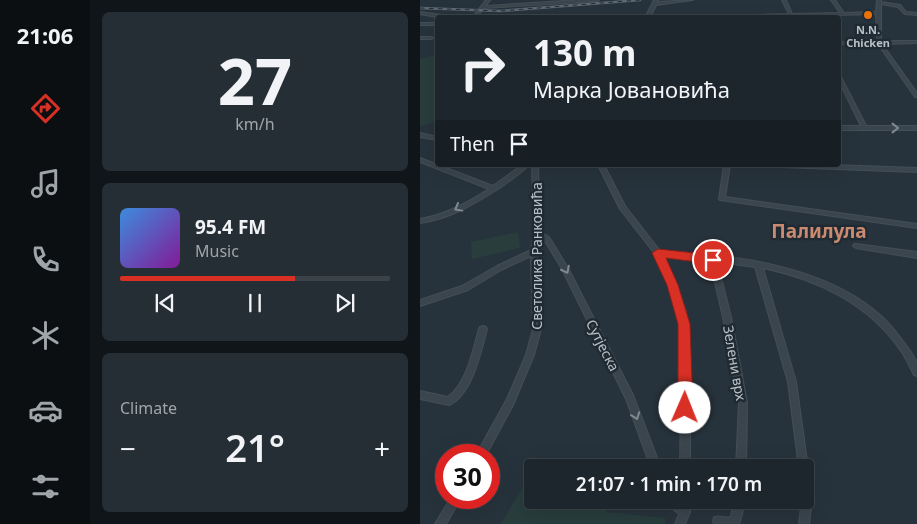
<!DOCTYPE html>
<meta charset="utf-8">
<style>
body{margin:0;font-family:"Noto Sans",sans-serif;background:#252e35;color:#f1f3f6;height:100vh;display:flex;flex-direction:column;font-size:19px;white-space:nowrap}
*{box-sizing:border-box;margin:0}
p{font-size:16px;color:#a0a5aa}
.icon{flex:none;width:28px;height:28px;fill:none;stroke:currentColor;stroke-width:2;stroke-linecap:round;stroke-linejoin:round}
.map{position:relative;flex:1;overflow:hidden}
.sheet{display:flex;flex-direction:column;gap:12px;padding:12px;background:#101519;width:330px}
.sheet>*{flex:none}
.banner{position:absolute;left:15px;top:15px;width:406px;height:152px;border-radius:5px;box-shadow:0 5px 20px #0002,0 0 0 1px #3b4349;background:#1d262d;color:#f1f3f6;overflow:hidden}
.speed{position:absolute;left:15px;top:444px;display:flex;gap:10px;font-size:25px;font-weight:700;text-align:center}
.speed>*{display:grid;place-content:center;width:65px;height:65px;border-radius:50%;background:#1d262d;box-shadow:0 5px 20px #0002,0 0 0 1px #3b4349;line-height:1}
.speed .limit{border:8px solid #d22;background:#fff;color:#111}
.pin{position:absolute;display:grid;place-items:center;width:42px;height:42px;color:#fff;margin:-21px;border:2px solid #fff;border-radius:50%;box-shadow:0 1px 5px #0007}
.me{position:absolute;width:55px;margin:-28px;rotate:1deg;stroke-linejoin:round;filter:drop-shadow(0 0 4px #0008)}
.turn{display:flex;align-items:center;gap:18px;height:105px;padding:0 15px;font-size:22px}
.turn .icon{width:65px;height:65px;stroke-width:2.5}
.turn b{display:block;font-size:35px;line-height:42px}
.then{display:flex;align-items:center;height:48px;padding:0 15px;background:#0003;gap:10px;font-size:19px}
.big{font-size:38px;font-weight:600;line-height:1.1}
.sheet .card{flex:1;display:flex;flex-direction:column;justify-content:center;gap:8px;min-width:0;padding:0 18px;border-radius:8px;background:#252e35}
.sheet .dial{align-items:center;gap:0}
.dial b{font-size:65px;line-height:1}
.song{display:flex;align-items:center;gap:15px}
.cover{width:60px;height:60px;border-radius:8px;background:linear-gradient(135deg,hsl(210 70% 55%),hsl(290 70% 35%))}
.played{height:5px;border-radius:2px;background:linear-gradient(90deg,#d93025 65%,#3b4349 65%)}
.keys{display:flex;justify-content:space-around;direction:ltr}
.heat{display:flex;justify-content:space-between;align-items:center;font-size:28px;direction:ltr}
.trip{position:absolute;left:104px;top:459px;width:290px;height:50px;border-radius:5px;background:#1d262d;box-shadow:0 5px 20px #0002,0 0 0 1px #3b4349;font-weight:600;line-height:50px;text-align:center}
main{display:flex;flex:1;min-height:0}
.tab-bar{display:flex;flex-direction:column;width:90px;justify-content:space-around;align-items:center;background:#0c0f12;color:#a0a5aa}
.tab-bar .icon{width:35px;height:35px}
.tab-bar .on{color:#d93025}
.tab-bar b{font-size:22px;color:#f1f3f6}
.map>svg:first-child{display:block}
</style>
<main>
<nav class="tab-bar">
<b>21:06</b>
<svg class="icon on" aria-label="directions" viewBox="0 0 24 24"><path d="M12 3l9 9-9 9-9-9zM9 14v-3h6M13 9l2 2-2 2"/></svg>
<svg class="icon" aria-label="music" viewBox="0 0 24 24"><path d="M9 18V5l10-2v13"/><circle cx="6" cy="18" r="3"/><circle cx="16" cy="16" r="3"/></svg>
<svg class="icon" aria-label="phone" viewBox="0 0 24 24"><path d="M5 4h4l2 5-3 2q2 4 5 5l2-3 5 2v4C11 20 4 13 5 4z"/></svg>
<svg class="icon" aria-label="climate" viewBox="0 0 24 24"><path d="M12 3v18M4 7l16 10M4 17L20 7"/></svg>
<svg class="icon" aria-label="car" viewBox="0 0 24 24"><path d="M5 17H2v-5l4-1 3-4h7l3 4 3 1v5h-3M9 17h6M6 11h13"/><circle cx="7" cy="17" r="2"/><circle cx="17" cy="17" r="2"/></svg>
<svg class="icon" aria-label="filters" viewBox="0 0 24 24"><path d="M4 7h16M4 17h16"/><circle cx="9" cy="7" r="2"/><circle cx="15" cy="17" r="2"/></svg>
</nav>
<section class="sheet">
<div class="card dial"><b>27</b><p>km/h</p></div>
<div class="card">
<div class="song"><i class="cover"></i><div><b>95.4 FM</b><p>Music</p></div></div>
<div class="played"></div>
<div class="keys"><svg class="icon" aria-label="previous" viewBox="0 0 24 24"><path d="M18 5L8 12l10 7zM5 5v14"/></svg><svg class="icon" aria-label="pause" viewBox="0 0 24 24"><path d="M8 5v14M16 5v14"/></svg><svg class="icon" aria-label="next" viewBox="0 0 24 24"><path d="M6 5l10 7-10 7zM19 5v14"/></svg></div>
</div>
<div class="card"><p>Climate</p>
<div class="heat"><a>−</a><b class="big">21°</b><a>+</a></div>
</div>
</section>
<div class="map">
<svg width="497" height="524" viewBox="0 0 497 524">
<rect width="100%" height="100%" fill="#27333c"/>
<g fill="#293d3d">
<polygon points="17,55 17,120 0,127 0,59"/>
<polygon points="98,232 100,248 52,259 51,242"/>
<polygon points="112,474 112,500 182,500 187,512 245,518 245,524 81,524 110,475"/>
</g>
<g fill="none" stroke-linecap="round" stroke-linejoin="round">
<defs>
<g id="minor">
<polygon points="66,0 70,0 65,6 159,0 179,0 177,1 64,8 56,18 52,18"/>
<polygon points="362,0 366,0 372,14 420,13 411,0 415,0 424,13 456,12 457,0 461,0 461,2 480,5 486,12 497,13 497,15 485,14 478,7 461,4 461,41 497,41 497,43 462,44 497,93 497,97 495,97 458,44 419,44 419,42 457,41 456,14 373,16 374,18 370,18 370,16 230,18 369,14"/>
<rect x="0" y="23" width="18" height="2"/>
<polygon points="0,37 11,37 13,38 11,39 0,39"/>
<polygon points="419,76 421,77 446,126 497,126 497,130 419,130 419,126 441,126 419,81"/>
<polygon points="0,133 18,137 18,140 0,137"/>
<path d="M0,158L73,186L102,165H109C101,173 91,180 81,187C56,203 30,219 0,223V219C25,215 47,203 69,189L0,162Z"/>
<polygon points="112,165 118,165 120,232 129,237 148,268 213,395 241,468 231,468 206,399 142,269 125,241 120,238 117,251 121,329 114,355 93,405 66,455 56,455 87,399 106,355 113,329 111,256 81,270 48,290 0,306 0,300 42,286 77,266 111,250 114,233"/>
<path d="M178,165H184L205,206L240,251C273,255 307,255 339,262C389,272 443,291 476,332C482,340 495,355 497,364C497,368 497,372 497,376L494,375C490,367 486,358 481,351C449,304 397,279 343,268L376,382L388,469L393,491L389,524H379L382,500H385V468H379L368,382L335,267L297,262L311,317L327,403L326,468H316L319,403L303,317L290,261L243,256L257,285L266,312L270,342V468H260L262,342L258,312L249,285L235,254L200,209Z"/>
<polygon points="304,165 310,165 305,197 497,224 497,228 300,200 299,199"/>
<polygon points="359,165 411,165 497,168 497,172 362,167"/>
<polygon points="434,244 436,244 497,252 497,258 436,248 433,246"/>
<path d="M63,326L66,327L67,329C61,352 52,395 29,405L0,399V391L28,397C47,383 53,350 59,329L60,327Z"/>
<polygon points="31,498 41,498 26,524 15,524"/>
<polygon points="244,500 257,500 260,502 260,500 270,500 270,512 265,524 255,524 259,514 246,503"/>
<path d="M314,500H324L322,515L319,524H294L293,521L294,517C300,515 305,519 311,517Z"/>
</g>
<g id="tertiary">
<polygon points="234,0 238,0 237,2 273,0 236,5 230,18 225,18"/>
<polygon points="0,12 36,17 38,18 22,18 0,14"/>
</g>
</defs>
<use href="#minor" stroke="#444e56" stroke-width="2"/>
<use href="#tertiary" stroke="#444e56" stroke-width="2"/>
<use href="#minor" fill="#3b454d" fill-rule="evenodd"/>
<use href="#tertiary" fill="#3b454d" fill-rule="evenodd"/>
<defs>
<polyline id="rail" points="0,8 80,11 220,0"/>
</defs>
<use href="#rail" stroke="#5e6973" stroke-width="2.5"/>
<use href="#rail" stroke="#202a32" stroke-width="1" stroke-dasharray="4.5" stroke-linecap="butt"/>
</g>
<defs><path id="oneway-chevron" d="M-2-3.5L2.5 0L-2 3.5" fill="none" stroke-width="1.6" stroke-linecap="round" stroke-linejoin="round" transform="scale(1.25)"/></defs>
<g stroke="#7f8990">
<use href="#oneway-chevron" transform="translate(475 128)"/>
<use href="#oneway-chevron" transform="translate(38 208) rotate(151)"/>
<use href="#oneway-chevron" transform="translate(146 270) rotate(63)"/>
<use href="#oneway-chevron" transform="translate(216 416) rotate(70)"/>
</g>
<polygon fill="#d93025" stroke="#8d1f18" points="238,249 293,255 299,260 293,264 246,258 258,285 270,324 273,408 270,413 265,415 260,413 258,408 258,324 247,285 232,253"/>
<circle fill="#e8710a" stroke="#202a32" stroke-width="2" cx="448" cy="15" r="5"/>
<g text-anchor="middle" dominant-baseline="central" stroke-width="5" stroke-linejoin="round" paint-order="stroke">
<g font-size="11" font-weight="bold" fill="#b7c0c7" stroke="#202a32">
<text x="448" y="29">N.N.<tspan x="448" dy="13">Chicken</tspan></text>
</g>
<g font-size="14" fill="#b7c0c7" stroke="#202a32">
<text transform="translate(116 256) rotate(-90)">Светолика Ранковића</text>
<text transform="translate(183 345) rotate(63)">Сутјеска</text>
<text transform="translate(315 363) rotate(80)">Зелени врх</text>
</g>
<g font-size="19" font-weight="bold" fill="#c98a70" stroke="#202a32">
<text x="399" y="231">Палилула</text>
</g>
</g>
</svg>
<div class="speed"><div class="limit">30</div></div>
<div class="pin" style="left:293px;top:260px;background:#d93025"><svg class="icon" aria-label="arrive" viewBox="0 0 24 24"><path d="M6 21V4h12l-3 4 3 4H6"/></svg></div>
<svg class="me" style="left:265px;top:408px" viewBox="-20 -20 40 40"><circle r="19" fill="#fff"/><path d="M0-13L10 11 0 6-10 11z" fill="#d93025"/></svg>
<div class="trip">21:07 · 1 min · 170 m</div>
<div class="banner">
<div class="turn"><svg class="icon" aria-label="right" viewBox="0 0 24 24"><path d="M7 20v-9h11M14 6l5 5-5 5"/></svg><div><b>130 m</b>Марка Јовановића</div></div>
<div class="then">Then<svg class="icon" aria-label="arrive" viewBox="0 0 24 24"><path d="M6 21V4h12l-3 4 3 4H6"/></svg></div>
</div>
</div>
</main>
